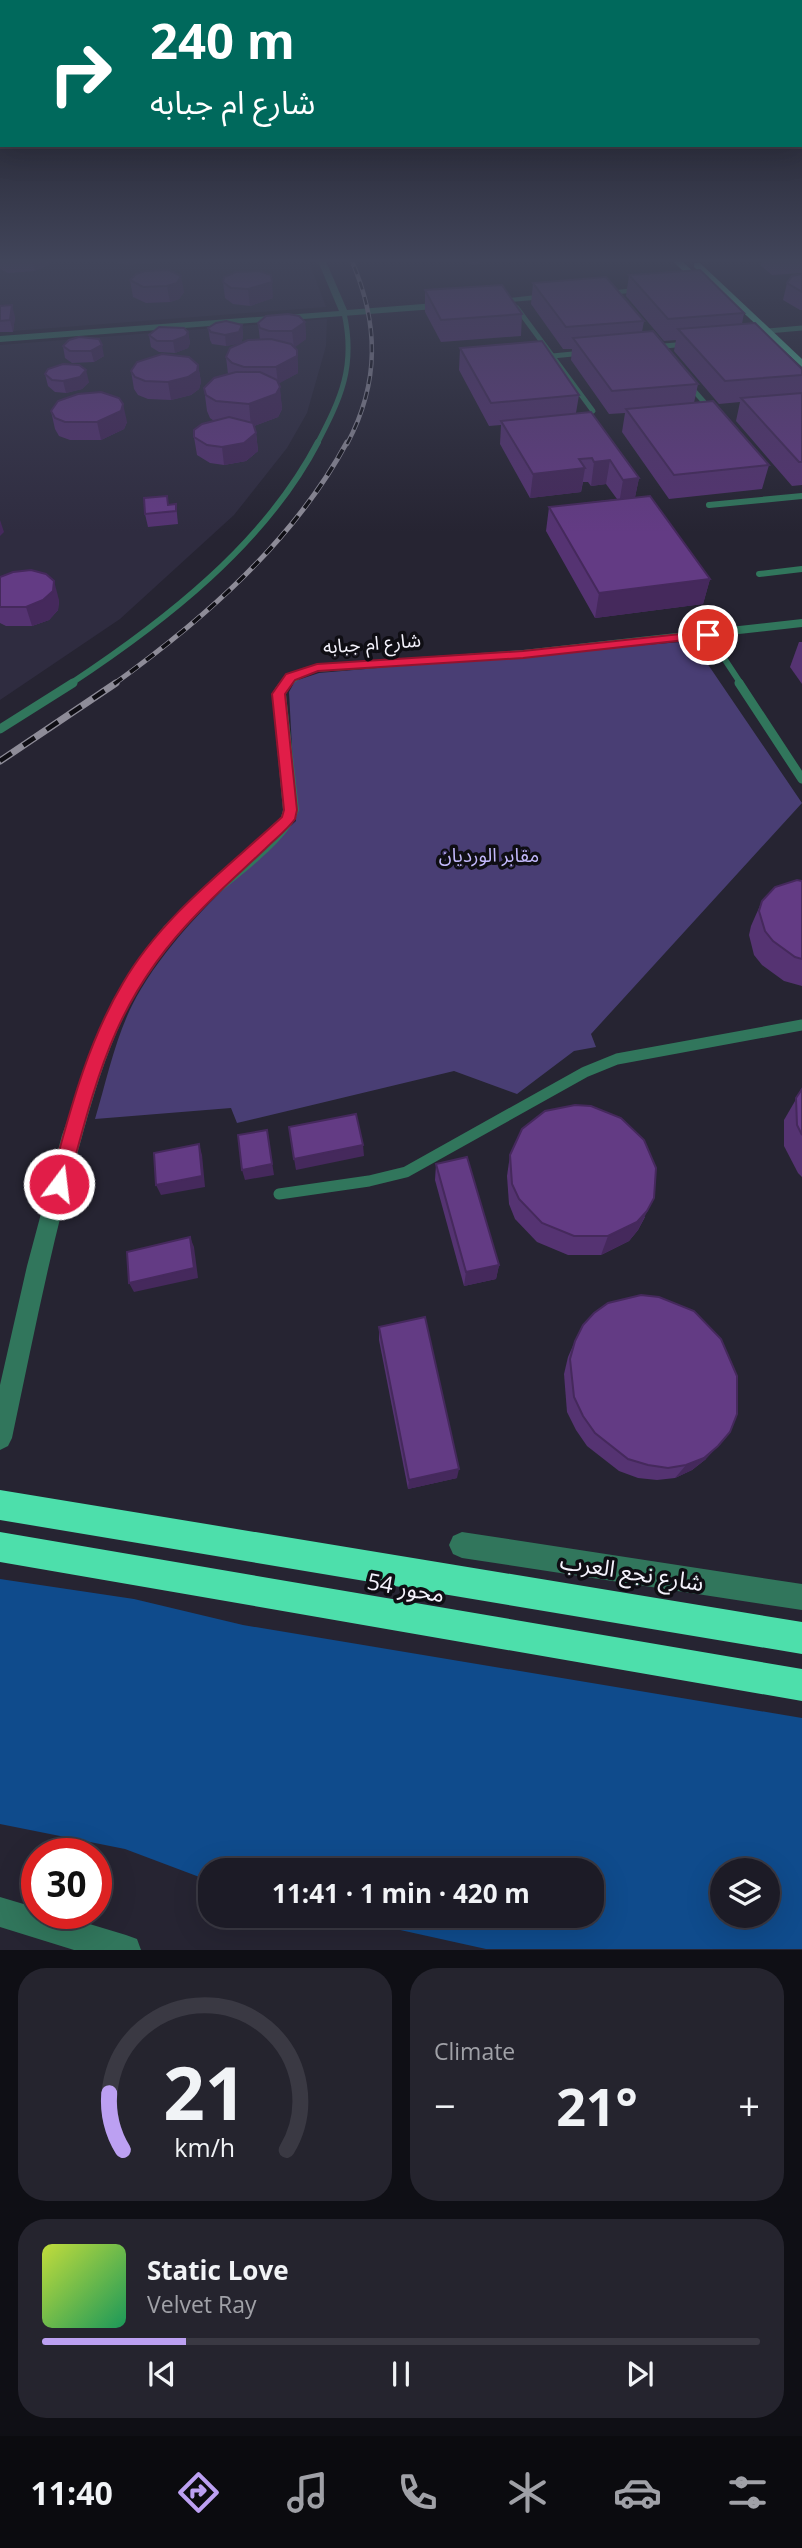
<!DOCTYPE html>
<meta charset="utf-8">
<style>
body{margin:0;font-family:"Open Sans","Noto Sans Arabic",sans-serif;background:#25242e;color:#f1f3f6;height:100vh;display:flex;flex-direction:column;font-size:26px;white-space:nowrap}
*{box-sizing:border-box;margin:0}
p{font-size:23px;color:#a0a1a7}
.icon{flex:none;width:38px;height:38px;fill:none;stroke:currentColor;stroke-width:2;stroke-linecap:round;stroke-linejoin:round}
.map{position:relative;height:1950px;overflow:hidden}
.panel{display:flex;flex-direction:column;gap:18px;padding:18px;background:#0f0f15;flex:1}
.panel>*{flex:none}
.guide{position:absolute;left:0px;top:0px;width:803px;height:147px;box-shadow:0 7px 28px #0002,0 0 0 2px #3a3943;background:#00695c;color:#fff;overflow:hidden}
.controls{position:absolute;left:710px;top:1858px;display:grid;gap:14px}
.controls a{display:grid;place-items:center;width:70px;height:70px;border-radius:50%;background:#1c1b26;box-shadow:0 7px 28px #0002,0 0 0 2px #3a3943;font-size:35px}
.speed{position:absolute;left:21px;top:1838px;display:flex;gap:14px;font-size:35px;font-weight:700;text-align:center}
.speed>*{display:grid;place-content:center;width:91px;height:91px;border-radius:50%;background:#1c1b26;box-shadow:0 7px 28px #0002,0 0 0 2px #3a3943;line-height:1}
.speed .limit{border:10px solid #d22;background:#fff;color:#111}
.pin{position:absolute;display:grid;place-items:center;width:60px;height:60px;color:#fff;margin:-30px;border:4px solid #fff;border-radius:50%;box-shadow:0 2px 7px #0007}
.me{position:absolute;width:77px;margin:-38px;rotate:15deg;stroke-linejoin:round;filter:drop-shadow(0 0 5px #0008)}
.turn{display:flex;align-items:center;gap:24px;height:147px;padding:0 35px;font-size:32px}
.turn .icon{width:91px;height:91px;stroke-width:2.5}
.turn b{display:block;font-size:49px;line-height:60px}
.big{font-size:52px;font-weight:700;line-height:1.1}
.panel .tile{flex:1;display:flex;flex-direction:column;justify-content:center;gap:10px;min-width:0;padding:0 24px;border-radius:28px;background:#25242e}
.panel .dial{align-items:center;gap:0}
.dial svg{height:182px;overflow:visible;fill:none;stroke:#3a3943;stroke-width:7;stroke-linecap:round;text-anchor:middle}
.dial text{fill:#f1f3f6;stroke:none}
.song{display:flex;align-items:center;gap:21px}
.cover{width:84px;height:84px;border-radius:10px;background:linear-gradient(135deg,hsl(70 70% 55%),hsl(150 70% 35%))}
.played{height:7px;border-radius:4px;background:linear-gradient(90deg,#bca0f2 20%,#3a3943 20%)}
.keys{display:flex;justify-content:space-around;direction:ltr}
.heat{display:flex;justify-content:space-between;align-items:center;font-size:38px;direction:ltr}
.panel .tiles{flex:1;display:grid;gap:18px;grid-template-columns:1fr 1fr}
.tile:last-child{grid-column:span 2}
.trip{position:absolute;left:198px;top:1858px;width:406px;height:70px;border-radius:28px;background:#1c1b26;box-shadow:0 7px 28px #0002,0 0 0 2px #3a3943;font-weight:700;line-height:70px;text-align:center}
.menu{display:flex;height:112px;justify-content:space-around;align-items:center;background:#0b0b0f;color:#a0a1a7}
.menu .icon{width:49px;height:49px}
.menu .on{color:#bca0f2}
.menu b{font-size:32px;color:#f1f3f6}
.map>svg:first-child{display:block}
</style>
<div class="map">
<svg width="802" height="1950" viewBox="0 0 802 1950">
<rect width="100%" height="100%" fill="#262432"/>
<g fill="#2f2c40">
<polygon points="0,259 308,259 326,307 0,332"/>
<polygon points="327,319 326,346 307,413 287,448 234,515 120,619 0,700 0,345"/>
</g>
<path fill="#493e74" d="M692,641L802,803L591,1034L596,1047L574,1051L517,1094L454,1071L237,1123L231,1108L95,1119C108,1076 117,1028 141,989C181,923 241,873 296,821L289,692L295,681L319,673Z"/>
<path fill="#0f4b8c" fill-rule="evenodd" d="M0,1579L134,1599L243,1625L802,1718V1949H486L337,1916H592V1871H210V1881L125,1849L0,1824ZM723,1871H768V1916H723Z"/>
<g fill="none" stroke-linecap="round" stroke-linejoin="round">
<g stroke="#31765c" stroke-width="5">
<polyline points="517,308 593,411"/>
<polyline points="768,331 802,328"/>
<polyline points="653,347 687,344"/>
<polyline points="542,357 583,353"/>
<polyline points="689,385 704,402"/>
<path d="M317,444C341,398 356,366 344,313"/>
</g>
<g stroke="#31765c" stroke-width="6">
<polyline points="709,505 802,496"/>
<polyline points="759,574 802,569"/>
<polyline points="708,634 741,684"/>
<path d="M70,684C164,622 265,544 318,442"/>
</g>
<g stroke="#31765c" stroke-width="9">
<polyline points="739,683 802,779"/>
<polyline points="0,729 73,683"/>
</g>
<polyline stroke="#31765c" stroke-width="11" points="279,1194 369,1181 406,1172 585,1072 617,1059 802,1025"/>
<g fill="#31765c" fill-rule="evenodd">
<polygon points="317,259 325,259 347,310 448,302 452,305 448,308 0,342 0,336 339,311"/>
<polygon points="651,286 654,291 595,296 591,293"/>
<polygon points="553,293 556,298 490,304 486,301"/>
<path d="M802,619V627L523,658L317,672C303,676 292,681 286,694L299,810C288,844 233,879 207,904C183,926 163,949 146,977C113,1027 96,1086 80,1144C52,1240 33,1339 12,1438L8,1446L0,1450V1385L27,1266L62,1135L102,1025L132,969L164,926L281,817L283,810L272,694C282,674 297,669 317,664L523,650Z"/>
<polygon points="462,1532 802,1584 802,1610 462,1558 453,1554 449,1545 453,1536"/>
<polygon points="0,1897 37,1908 37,1913 53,1913 126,1935 137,1939 141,1950 74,1950 0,1927"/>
</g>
<g fill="#4cc195" fill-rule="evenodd">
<polygon points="671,259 680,259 706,284 706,288 700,288"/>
<polygon points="694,263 700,263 802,359 802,367 694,267"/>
</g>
<g fill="#4ddfab" fill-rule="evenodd">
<polygon points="0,1490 802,1622 802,1654 0,1520"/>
<polygon points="0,1532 802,1669 802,1701 0,1562"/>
</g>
<defs>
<path id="rail-far2" d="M347,444C380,382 379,323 351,259"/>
<path id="rail-far1" d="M114,684C204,619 294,541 347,442"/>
<polyline id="rail" points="0,761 116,683"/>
</defs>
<use href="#rail-far2" stroke="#8e8c98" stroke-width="4.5"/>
<use href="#rail-far1" stroke="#8e8c98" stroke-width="5"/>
<use href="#rail" stroke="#8e8c98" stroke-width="7"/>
<use href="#rail-far2" stroke="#0f0e14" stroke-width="2.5" stroke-dasharray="8" stroke-linecap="butt"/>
<use href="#rail-far1" stroke="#0f0e14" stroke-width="3.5" stroke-dasharray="10" stroke-linecap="butt"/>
<use href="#rail" stroke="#0f0e14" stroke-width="4.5" stroke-dasharray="14" stroke-linecap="butt"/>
</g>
<g fill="#553372">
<polygon points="0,259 53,259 52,263 35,271 8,273 0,269"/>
<polygon points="113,259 161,259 158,262 127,265 117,262"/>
<polygon points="468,259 480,259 480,264 472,265"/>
<polygon points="755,259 802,259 802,273 772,275 761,266 762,261 758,262"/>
<polygon points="136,274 184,292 179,299 170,302 146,303 133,297 130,280"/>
<polygon points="802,274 802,310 800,310 783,300 787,283"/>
<polygon points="629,275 744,313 742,324 802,369 802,485 792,486 736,421 740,402 719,404 674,351 676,340 664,341 626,296"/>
<polygon points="224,277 273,298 250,306 233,304 225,298 223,282"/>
<polygon points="533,283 644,321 642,332 698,384 694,403 769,465 762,489 669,499 622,432 625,413 609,414 571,360 572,349 563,349 531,304"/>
<polygon points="425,290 522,314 521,336 441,342 425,312"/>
<polygon points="0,306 15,317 13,332 0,332"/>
<polygon points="305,322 306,339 294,347 297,350 298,373 279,383 282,409 278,417 254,426 256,433 258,451 246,461 224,465 210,463 197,455 194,437 214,421 210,418 207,411 204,388 228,374 226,357 260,340 258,323"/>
<polygon points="242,325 243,337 241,343 226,346 212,344 210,340 208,328"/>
<polygon points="188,332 190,343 188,348 175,353 159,352 151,347 149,335"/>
<polygon points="69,340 104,356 94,362 72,363 65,358 63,346"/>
<polygon points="460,348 579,395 576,413 639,478 635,497 710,579 703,604 595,618 546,531 549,507 617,499 606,484 591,486 588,482 583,482 581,492 530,498 500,444 501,425 489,426 459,370"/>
<polygon points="198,365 201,382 199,389 191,395 171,400 148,399 138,395 134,389 131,371"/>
<polygon points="45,374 89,382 82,389 66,393 55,392 48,386"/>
<polygon points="51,411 127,422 124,429 101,440 70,440 59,436 55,429"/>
<polygon points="176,504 178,524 148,527 145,514 169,505"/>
<polygon points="0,577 59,600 58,610 49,620 32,626 6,626 0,623"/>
<polygon points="799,642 802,642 802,684 790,667"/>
<polygon points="802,881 802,986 784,981 762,965 754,955 749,935 751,926 762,901"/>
<polygon points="802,1089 802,1177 798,1173 784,1146 784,1120"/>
<polygon points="510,1155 645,1217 638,1230 629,1241 601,1255 568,1255 537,1242 515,1219 509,1204 507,1176"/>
<polygon points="436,1164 499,1265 496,1279 464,1286 435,1180"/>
<polygon points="379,1327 457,1478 408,1489 379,1340"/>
<polygon points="575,1341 706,1459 692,1470 675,1478 657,1480 638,1478 619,1471 587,1446 576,1430 567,1412 564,1374 568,1357"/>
</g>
<g fill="#45295c">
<polygon points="32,259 53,259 52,263 35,271"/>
<polygon points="126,259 161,259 158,262 127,265"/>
<polygon points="181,276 184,292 179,299 170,302 167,286"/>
<polygon points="272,282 273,298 250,306 248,289"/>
<polygon points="12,305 15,317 13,332 10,320"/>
<polygon points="305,322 306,339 294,348 292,331"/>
<polygon points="242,325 243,337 241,343 226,346 225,335"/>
<polygon points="188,332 190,343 188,348 175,353 173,341"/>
<polygon points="102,345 104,356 94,362 91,351"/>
<polygon points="297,350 298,373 278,384 276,367"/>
<polygon points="198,365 201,382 199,389 191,395 171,400 168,382"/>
<polygon points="86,370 89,382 82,389 66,393 63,381"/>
<polygon points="280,387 282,409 278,417 251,427 249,404"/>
<polygon points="123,404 127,422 124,429 101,440 97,422"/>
<polygon points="256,433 258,451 246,461 224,465 222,447"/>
<polygon points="610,460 606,484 591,486 594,462"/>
<polygon points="585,468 581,492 530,498 533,474"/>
<polygon points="639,478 634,502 619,504 623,480"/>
<polygon points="0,520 4,532 0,536"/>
<polygon points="710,579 703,604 595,618 599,593"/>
<polygon points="54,581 59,600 58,610 49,620 32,626 26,607"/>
<polygon points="267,1130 274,1175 245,1180 242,1170"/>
<polygon points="199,1144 202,1155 205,1187 161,1195 156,1185"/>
<polygon points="363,1145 364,1156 296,1170 294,1159"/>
<polygon points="654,1198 638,1230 629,1241 601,1255 608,1236"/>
<polygon points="190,1237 194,1247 198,1278 134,1292 129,1283"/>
<polygon points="499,1265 496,1279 464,1286 466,1272"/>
<polygon points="718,1446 706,1459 692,1470 675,1478 686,1465"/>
<polygon points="459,1469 457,1478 408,1489 409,1480"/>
</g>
<g fill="#633b84" stroke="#45295c" stroke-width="2">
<polygon points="169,270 181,276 177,283 167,286 143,287 130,280 136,274 145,271"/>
<polygon points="700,270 744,313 668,319 629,275"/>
<polygon points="259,271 271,275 272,282 248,289 231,288 223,282 224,277 236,272"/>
<polygon points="802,274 802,292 787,283 792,276"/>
<polygon points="606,277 644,321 566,327 533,283"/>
<polygon points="502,285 522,314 441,320 425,290"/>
<polygon points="12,305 10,320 0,321 0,306"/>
<polygon points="288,314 299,316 305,322 292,331 269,331 260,328 258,323 266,316"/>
<polygon points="226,321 242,325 239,332 225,335 211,332 208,328 216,323"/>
<polygon points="755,323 802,369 802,375 725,381 678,329"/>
<polygon points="159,327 184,328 188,332 186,336 173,341 157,341 149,335"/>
<polygon points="653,331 698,384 612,391 573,338"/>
<polygon points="79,337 99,339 102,345 91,351 70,351 63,346 69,340"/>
<polygon points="271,339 291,344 297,350 297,356 276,367 244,367 232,363 226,357 230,348 248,340"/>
<polygon points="542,341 579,395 491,403 460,348"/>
<polygon points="162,354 189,357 198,365 197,371 188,377 168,382 145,381 135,377 131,371 137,362"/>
<polygon points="63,364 79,365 86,370 80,377 63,381 52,380 45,374 48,369"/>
<polygon points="236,372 260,372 277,380 280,387 276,394 249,404 216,401 206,395 204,388 214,378"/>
<polygon points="101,392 119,398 123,404 121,411 97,422 65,422 55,418 51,411 58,401 78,394"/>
<polygon points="802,393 802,462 799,462 741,398"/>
<polygon points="713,401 769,465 674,475 626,409"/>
<polygon points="591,412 639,478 623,480 610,460 594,462 592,458 579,459 585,468 533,474 501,421"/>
<polygon points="229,417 253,423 256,433 244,443 222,447 207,445 194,437 194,430 202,424"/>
<polygon points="167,496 168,505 176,504 176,511 145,514 144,498"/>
<polygon points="650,496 710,579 599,593 549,507"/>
<polygon points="31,570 46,574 54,581 53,591 43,600 26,607 0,607 0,577 13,572"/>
<polygon points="797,880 802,881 802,959 795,957 773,941 765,931 759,911 762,901 775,887"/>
<polygon points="802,1089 802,1135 797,1125 796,1098"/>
<polygon points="575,1105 591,1106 621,1118 644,1140 656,1168 654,1198 647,1211 637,1222 608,1236 574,1236 542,1223 519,1199 512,1184 510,1155 522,1129 545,1111"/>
<polygon points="356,1114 363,1145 294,1159 289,1127"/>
<polygon points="267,1130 272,1164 242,1170 238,1135"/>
<polygon points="199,1144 202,1176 156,1185 154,1153"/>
<polygon points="467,1157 499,1265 466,1272 436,1164"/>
<polygon points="190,1237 194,1268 129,1283 127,1252"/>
<polygon points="641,1295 659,1297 694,1311 721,1339 737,1376 737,1414 730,1432 718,1446 704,1458 686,1465 668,1468 648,1465 628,1459 595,1433 583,1416 574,1397 570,1359 575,1341 583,1325 594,1313 608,1303"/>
<polygon points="425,1317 459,1469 409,1480 379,1327"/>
</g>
<linearGradient id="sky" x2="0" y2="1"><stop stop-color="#15141c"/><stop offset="0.49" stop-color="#41455a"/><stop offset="1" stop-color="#41455a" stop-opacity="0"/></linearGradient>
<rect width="802" height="532" fill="url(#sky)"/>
<path fill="#e11d48" stroke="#92132f" stroke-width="2" d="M708,631L712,632V637L523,658L318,671L295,680L285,694L297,810L295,819C287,830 275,839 265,849C243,870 220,890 199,912C115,997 98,1073 68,1184L65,1190L59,1192L52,1190L50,1184C69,1115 86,1045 123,983C161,917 227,868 282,817L284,810L272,694L286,674L317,664L523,651Z"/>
<g text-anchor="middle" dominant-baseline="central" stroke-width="7" stroke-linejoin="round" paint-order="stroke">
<g font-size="19" fill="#f4f2fc" stroke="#0f0e14">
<text transform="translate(372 643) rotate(-4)">شارع ام جبابه</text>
</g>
<g font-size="19" fill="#c2b8fa" stroke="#0f0e14">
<text x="489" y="855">مقابر الورديان</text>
</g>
<g font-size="23" fill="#f4f2fc" stroke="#0f0e14">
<text transform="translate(632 1571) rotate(9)">شارع نجع العرب</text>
<text transform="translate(406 1587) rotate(10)">محور 54</text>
</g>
</g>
</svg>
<div class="controls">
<a><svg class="icon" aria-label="layers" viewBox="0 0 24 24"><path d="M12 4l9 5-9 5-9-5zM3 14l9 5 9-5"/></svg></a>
</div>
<div class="speed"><div class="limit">30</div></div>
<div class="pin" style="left:708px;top:635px;background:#d93025"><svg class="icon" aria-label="arrive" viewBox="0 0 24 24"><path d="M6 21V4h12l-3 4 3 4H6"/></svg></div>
<svg class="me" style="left:59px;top:1184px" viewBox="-20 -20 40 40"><circle r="17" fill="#e11d48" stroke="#fff" stroke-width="3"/><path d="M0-11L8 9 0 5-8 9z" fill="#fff"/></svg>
<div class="trip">11:41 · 1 min · 420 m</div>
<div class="guide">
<div class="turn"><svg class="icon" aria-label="right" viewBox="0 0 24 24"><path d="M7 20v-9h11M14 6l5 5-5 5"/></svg><div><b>240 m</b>شارع ام جبابه</div></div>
</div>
</div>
<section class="panel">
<div class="tiles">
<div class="tile dial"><svg viewBox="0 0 100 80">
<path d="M14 69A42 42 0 1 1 86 69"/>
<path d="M14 69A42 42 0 0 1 8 44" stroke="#bca0f2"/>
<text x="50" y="56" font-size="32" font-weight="700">21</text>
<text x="50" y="72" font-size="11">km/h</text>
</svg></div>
<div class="tile"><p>Climate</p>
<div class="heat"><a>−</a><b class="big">21°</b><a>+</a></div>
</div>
<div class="tile">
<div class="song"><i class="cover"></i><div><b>Static Love</b><p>Velvet Ray</p></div></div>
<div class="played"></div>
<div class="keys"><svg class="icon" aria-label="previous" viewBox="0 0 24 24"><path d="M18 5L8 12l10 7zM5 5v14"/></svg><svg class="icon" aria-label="pause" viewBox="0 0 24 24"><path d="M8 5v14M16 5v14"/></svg><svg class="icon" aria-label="next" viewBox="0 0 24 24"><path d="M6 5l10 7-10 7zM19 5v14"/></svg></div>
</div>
</div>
</section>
<nav class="menu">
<b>11:40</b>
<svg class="icon on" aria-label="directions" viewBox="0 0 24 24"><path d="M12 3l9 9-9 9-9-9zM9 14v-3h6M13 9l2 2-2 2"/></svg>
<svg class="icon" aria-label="music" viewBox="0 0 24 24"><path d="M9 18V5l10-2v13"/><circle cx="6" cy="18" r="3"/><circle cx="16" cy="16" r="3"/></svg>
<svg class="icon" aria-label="phone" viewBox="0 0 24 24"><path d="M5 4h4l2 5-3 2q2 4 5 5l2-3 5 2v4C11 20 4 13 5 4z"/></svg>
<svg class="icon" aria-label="climate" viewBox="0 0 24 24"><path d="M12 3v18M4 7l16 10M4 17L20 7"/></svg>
<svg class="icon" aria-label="car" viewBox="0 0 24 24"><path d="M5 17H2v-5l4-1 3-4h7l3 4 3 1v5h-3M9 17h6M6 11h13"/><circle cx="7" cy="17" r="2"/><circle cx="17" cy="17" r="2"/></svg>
<svg class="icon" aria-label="filters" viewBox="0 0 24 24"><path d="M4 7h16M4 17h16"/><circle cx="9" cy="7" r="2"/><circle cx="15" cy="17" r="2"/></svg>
</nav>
